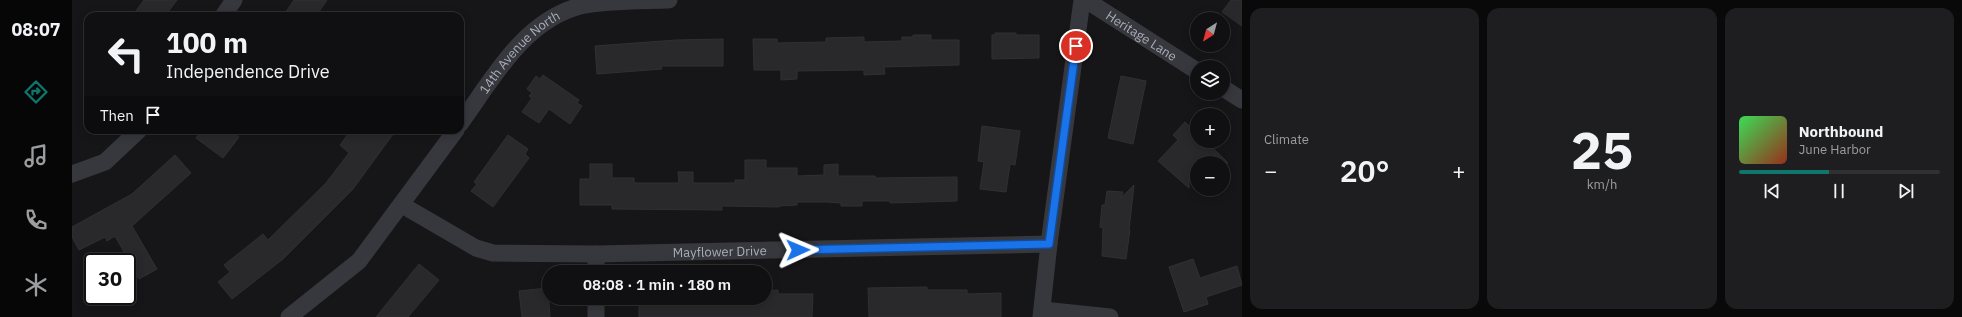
<!DOCTYPE html>
<meta charset="utf-8">
<style>
body{margin:0;font-family:"IBM Plex Sans",sans-serif;background:#1e1e20;color:#f1f3f6;height:100vh;display:flex;flex-direction:column;font-size:15px;white-space:nowrap}
*{box-sizing:border-box;margin:0}
p{font-size:13px;color:#9c9d9f}
.icon{flex:none;width:22px;height:22px;fill:none;stroke:currentColor;stroke-width:2;stroke-linecap:round;stroke-linejoin:round}
.map{position:relative;flex:1;overflow:hidden}
.panel{display:flex;flex-direction:column;gap:8px;padding:8px;background:#09090a;width:720px}
.panel>*{flex:none}
.guide{position:absolute;left:12px;top:12px;width:380px;height:122px;border-radius:12px;box-shadow:0 2px 10px #0003,0 0 0 1px #303032;background:#101012;color:#f1f3f6;overflow:hidden}
.needle{width:26px;rotate:216deg}
.buttons{position:absolute;left:1118px;top:12px;display:grid;gap:8px}
.buttons a{display:grid;place-items:center;width:40px;height:40px;border-radius:50%;background:#101012;box-shadow:0 2px 10px #0003,0 0 0 1px #303032;font-size:20px}
.speed{position:absolute;left:12px;top:253px;display:flex;gap:8px;font-size:20px;font-weight:700;text-align:center}
.speed>*{display:grid;place-content:center;width:52px;height:52px;border-radius:50%;background:#101012;box-shadow:0 2px 10px #0003,0 0 0 1px #303032;line-height:1}
.speed .limit{border:2px solid #111;border-radius:6px;background:#fff;color:#111}
.pin{position:absolute;display:grid;place-items:center;width:34px;height:34px;color:#fff;margin:-17px;border:2px solid #fff;border-radius:50%;box-shadow:0 1px 4px #0007}
.me{position:absolute;width:44px;margin:-22px;rotate:89deg;stroke-linejoin:round;filter:drop-shadow(0 0 3px #0008)}
.turn{display:flex;align-items:center;gap:14px;height:84px;padding:0 16px;font-size:18px}
.turn .icon{width:52px;height:52px;stroke-width:2.5}
.turn b{display:block;font-size:28px;line-height:34px}
.then{display:flex;align-items:center;height:38px;padding:0 16px;background:#0003;gap:8px;font-size:15px}
.big{font-size:30px;font-weight:600;line-height:1.1}
.panel .tile{flex:1;display:flex;flex-direction:column;justify-content:center;gap:6px;min-width:0;padding:0 14px;border-radius:12px;background:#1e1e20}
.panel .dial{align-items:center;gap:0}
.dial b{font-size:52px;line-height:1}
.song{display:flex;align-items:center;gap:12px}
.cover{width:48px;height:48px;border-radius:6px;background:linear-gradient(135deg,hsl(130 70% 55%),hsl(10 70% 35%))}
.played{height:4px;border-radius:2px;background:linear-gradient(90deg,#0f766e 45%,#303032 45%)}
.keys{display:flex;justify-content:space-around;direction:ltr}
.heat{display:flex;justify-content:space-between;align-items:center;font-size:22px;direction:ltr}
.panel .tiles{flex:1;display:grid;gap:8px;grid-template-columns:repeat(3,1fr)}
.trip{position:absolute;left:470px;top:265px;width:230px;height:40px;border-radius:20px;background:#101012;box-shadow:0 2px 10px #0003,0 0 0 1px #303032;font-weight:600;line-height:40px;text-align:center}
main{display:flex;flex:1;min-height:0}
.tab-bar{display:flex;flex-direction:column;width:72px;justify-content:space-around;align-items:center;background:#060607;color:#9c9d9f}
.tab-bar .icon{width:28px;height:28px}
.tab-bar .selected{color:#0f766e}
.tab-bar b{font-size:18px;color:#f1f3f6}
.map>svg:first-child{display:block}
</style>
<main>
<nav class="tab-bar">
<b>08:07</b>
<svg class="icon selected" aria-label="directions" viewBox="0 0 24 24"><path d="M12 3l9 9-9 9-9-9zM9 14v-3h6M13 9l2 2-2 2"/></svg>
<svg class="icon" aria-label="music" viewBox="0 0 24 24"><path d="M9 18V5l10-2v13"/><circle cx="6" cy="18" r="3"/><circle cx="16" cy="16" r="3"/></svg>
<svg class="icon" aria-label="phone" viewBox="0 0 24 24"><path d="M5 4h4l2 5-3 2q2 4 5 5l2-3 5 2v4C11 20 4 13 5 4z"/></svg>
<svg class="icon" aria-label="climate" viewBox="0 0 24 24"><path d="M12 3v18M4 7l16 10M4 17L20 7"/></svg>
</nav>
<div class="map">
<svg width="1170" height="317" viewBox="0 0 1170 317">
<rect width="100%" height="100%" fill="#161618"/>
<g fill="#29292c" stroke="#303034">
<polygon points="72,0 105,0 93,16 60,16"/>
<polygon points="222,0 255,0 244,16 211,16"/>
<polygon points="1159,0 1170,0 1170,26 1150,12"/>
<polygon points="923,33 944,33 944,35 967,35 967,58 920,59 920,35 923,35"/>
<polygon points="841,35 859,35 859,40 887,40 887,65 812,67 813,74 792,75 792,70 725,71 725,79 709,80 709,70 682,70 681,39 705,39 705,43 754,42 754,38 792,37 792,42 830,41 830,37 841,37"/>
<polygon points="651,39 651,66 589,66 590,69 525,74 523,46 604,40"/>
<polygon points="471,75 507,100 505,103 510,106 498,124 477,109 467,123 450,112 460,98 457,96 460,93 455,89 464,76 468,79"/>
<polygon points="1049,76 1074,81 1061,144 1036,138"/>
<polygon points="1125,121 1125,141 1134,141 1156,163 1125,163 1125,188 1117,181 1117,188 1086,161 1106,140 1101,135 1113,122 1118,127"/>
<polygon points="910,126 948,131 943,165 938,164 934,192 908,189 912,162 906,161"/>
<polygon points="130,130 158,130 167,137 151,158 124,138"/>
<polygon points="279,130 324,130 281,189 211,259 160,299 146,282 158,272 152,265 191,234 196,240 254,183 277,153 268,145"/>
<polygon points="436,135 456,149 453,154 457,158 421,207 399,191 405,184 402,182"/>
<polygon points="103,155 119,173 60,226 85,269 67,279 43,236 35,241 33,237 7,250 0,237 0,227 60,194"/>
<polygon points="673,160 694,160 694,168 725,168 725,176 752,175 752,165 766,164 766,176 803,176 803,178 885,177 885,201 818,203 818,201 790,201 790,206 769,206 769,203 755,202 725,202 725,205 707,206 707,207 650,206 650,210 540,209 540,205 508,205 508,179 518,179 518,164 540,164 540,178 562,178 562,183 607,183 606,172 621,172 621,183 663,183 663,180 673,180"/>
<polygon points="1062,185 1057,230 1058,230 1054,259 1030,256 1031,228 1028,227 1030,205 1033,205 1035,191 1051,192 1049,198"/>
<polygon points="1121,259 1128,278 1165,266 1170,285 1134,297 1136,304 1112,312 1097,267"/>
<polygon points="347,264 367,280 336,317 304,317"/>
<polygon points="855,287 855,290 895,290 895,294 929,293 929,317 797,317 796,288"/>
<polygon points="476,288 478,317 450,317 447,291"/>
<polygon points="706,290 706,294 741,294 740,317 567,317 567,298 693,298 693,291"/>
</g>
<g fill="none" stroke-linecap="round" stroke-linejoin="round">
<g stroke="#37383d" stroke-width="17">
<path id="s1" d="M1014,0L1125,71"/>
<polyline points="151,16 162,0"/>
<polyline points="1151,88 1170,100"/>
<path id="s2" d="M388,124C420,80 451,21 508,6C536,0 568,1 597,0"/>
<polyline points="0,174 33,162 67,130"/>
<path id="s3" d="M330,205L404,248L421,253L524,254L977,244"/>
<polyline points="524,254 524,272"/>
<polyline points="524,298 524,317"/>
<polyline points="971,310 1038,317"/>
<polyline points="217,317 287,261 384,130"/>
<polyline points="969,317 977,244 1010,0"/>
</g>
</g>
<g fill="none" stroke-linecap="round" stroke-linejoin="round">
<defs>
<polyline id="route" points="726,250 977,244 1004,46"/>
</defs>
<use href="#route" stroke="#114b97" stroke-width="10"/>
<use href="#route" stroke="#1a73e8" stroke-width="7"/>
</g>
<g text-anchor="middle" dominant-baseline="central" stroke-width="4" stroke-linejoin="round" paint-order="stroke">
<g font-size="13" fill="#a8adb8" stroke="#111113">
<text stroke="none"><textPath href="#s1" startOffset="66">Heritage Lane</textPath></text>
<text stroke="none"><textPath href="#s2" startOffset="94">14th Avenue North</textPath></text>
<text stroke="none"><textPath href="#s3" startOffset="330">Mayflower Drive</textPath></text>
</g>
</g>
</svg>
<div class="buttons">
<a><svg class="needle" viewBox="-14 -14 28 28"><path d="M0-13l5 13h-10z" fill="#e53935"/><path d="M0 13l5-13h-10z" fill="#9c9d9f"/></svg></a>
<a><svg class="icon" aria-label="layers" viewBox="0 0 24 24"><path d="M12 4l9 5-9 5-9-5zM3 14l9 5 9-5"/></svg></a>
<a>+</a>
<a>−</a>
</div>
<div class="speed"><div class="limit">30</div></div>
<div class="pin" style="left:1004px;top:46px;background:#d93025"><svg class="icon" aria-label="arrive" viewBox="0 0 24 24"><path d="M6 21V4h12l-3 4 3 4H6"/></svg></div>
<svg class="me" style="left:726px;top:250px" viewBox="-20 -20 40 40"><path d="M0-17L14 15 0 8-14 15z" fill="#1a73e8" stroke="#fff" stroke-width="4"/></svg>
<div class="trip">08:08 · 1 min · 180 m</div>
<div class="guide">
<div class="turn"><svg class="icon" aria-label="left" viewBox="0 0 24 24"><path d="M17 20v-9H6M10 6l-5 5 5 5"/></svg><div><b>100 m</b>Independence Drive</div></div>
<div class="then">Then<svg class="icon" aria-label="arrive" viewBox="0 0 24 24"><path d="M6 21V4h12l-3 4 3 4H6"/></svg></div>
</div>
</div>
<section class="panel">
<div class="tiles">
<div class="tile"><p>Climate</p>
<div class="heat"><a>−</a><b class="big">20°</b><a>+</a></div>
</div>
<div class="tile dial"><b>25</b><p>km/h</p></div>
<div class="tile">
<div class="song"><i class="cover"></i><div><b>Northbound</b><p>June Harbor</p></div></div>
<div class="played"></div>
<div class="keys"><svg class="icon" aria-label="previous" viewBox="0 0 24 24"><path d="M18 5L8 12l10 7zM5 5v14"/></svg><svg class="icon" aria-label="pause" viewBox="0 0 24 24"><path d="M8 5v14M16 5v14"/></svg><svg class="icon" aria-label="next" viewBox="0 0 24 24"><path d="M6 5l10 7-10 7zM19 5v14"/></svg></div>
</div>
</div>
</section>
</main>
